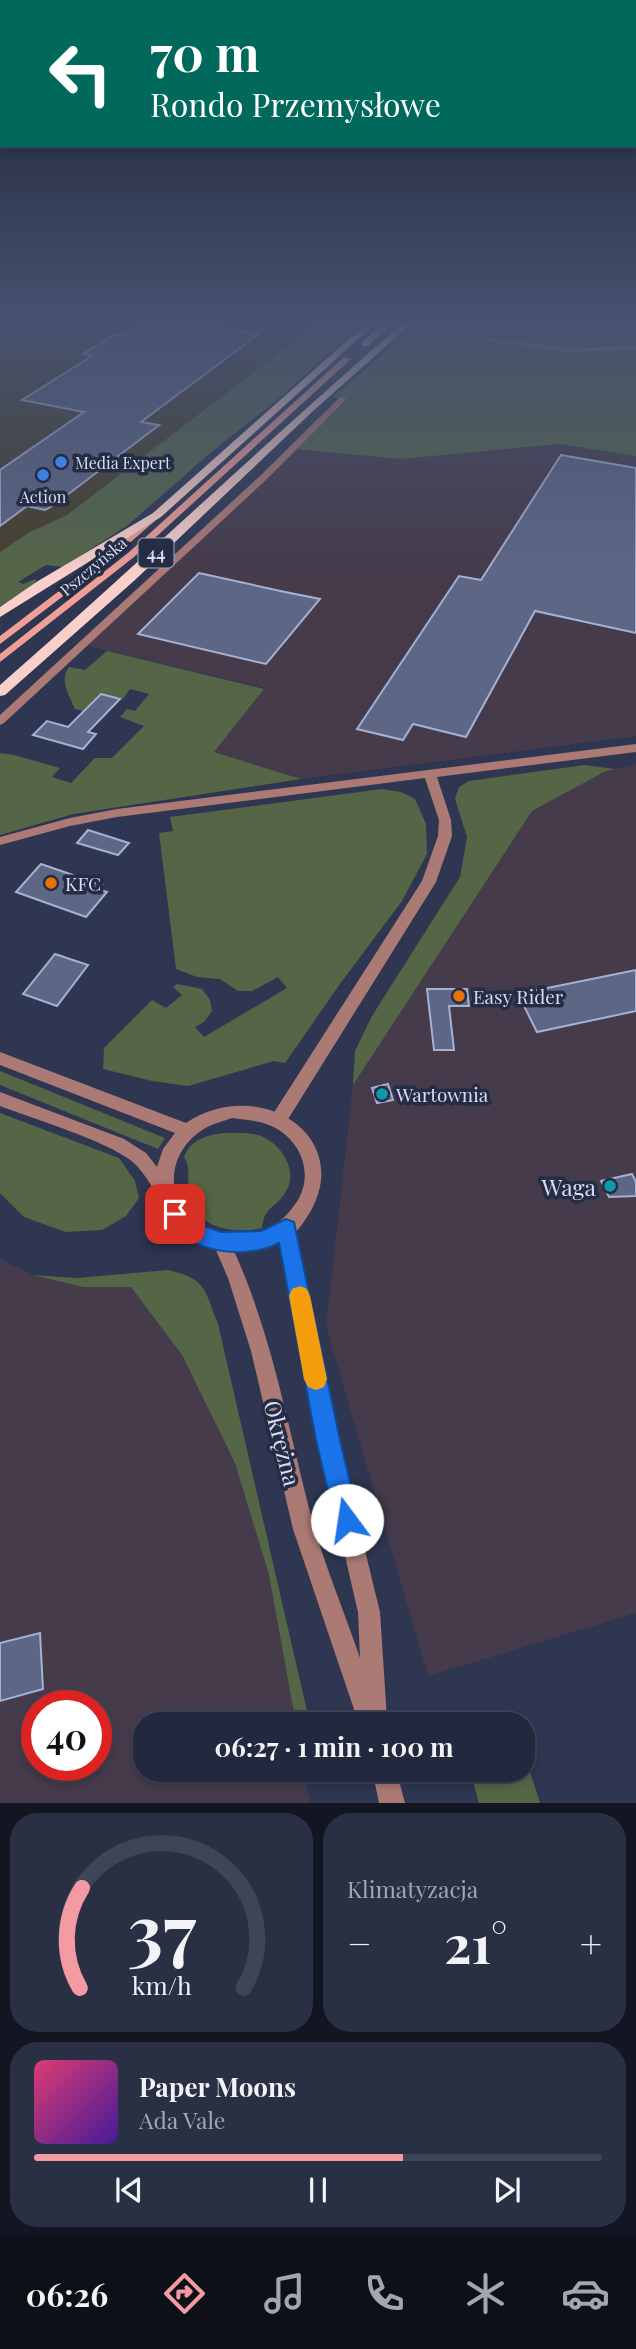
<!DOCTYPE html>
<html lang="pl">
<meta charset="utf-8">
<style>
body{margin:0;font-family:"Playfair Display",serif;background:#2a3044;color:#f1f3f6;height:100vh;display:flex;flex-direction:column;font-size:26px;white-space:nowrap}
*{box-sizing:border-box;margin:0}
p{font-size:23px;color:#a2a6b0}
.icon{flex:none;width:38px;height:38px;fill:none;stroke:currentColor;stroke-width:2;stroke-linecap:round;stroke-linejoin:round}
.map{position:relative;height:1803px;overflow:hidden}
.drawer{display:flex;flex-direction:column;gap:10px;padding:10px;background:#131622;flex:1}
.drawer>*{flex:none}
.hud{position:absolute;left:0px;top:0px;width:637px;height:147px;box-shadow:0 4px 10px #0003,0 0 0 2px #3f4457;background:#00695c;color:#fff;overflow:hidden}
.speed{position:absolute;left:21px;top:1690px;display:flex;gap:14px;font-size:35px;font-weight:700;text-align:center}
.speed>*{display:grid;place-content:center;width:91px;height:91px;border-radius:50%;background:#22283d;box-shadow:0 4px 10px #0003,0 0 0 2px #3f4457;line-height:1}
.speed .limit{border:10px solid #d22;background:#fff;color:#111}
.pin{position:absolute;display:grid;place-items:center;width:60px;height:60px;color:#fff;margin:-30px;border-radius:14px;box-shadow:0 4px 10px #0006}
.me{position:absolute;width:77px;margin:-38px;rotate:346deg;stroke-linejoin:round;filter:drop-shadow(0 0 5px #0008)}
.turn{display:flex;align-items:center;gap:24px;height:147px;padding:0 35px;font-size:32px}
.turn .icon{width:91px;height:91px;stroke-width:2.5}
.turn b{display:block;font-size:49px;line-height:60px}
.big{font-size:52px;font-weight:700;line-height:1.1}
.drawer .tile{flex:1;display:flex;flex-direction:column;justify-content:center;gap:10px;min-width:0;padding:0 24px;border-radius:28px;background:#2a3044}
.drawer .dial{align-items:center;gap:0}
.dial svg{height:182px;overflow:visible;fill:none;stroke:#3f4457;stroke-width:7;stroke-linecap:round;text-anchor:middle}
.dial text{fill:#f1f3f6;stroke:none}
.song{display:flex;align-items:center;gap:21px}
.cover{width:84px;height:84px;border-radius:10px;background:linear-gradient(135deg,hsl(340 70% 55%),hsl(260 70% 35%))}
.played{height:7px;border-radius:4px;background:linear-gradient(90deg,#f49aa3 65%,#3f4457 65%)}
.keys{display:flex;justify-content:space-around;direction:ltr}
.heat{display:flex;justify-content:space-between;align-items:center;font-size:38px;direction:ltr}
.drawer .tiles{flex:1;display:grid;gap:10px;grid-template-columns:1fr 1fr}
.tile:last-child{grid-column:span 2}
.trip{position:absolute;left:133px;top:1712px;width:402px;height:70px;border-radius:28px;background:#22283d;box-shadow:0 4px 10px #0003,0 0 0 2px #3f4457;font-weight:700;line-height:70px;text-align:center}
.tab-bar{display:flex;height:112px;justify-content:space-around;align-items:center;background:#0e1018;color:#a2a6b0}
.tab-bar .icon{width:49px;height:49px}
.tab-bar .active{color:#f49aa3}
.tab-bar b{font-size:32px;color:#f1f3f6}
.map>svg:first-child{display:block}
</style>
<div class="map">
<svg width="636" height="1803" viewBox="0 0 636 1803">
<rect width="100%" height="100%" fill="#2e3651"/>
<polygon fill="#463f2d" points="0,323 354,323 0,574"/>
<g fill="#453b4b" fill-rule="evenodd">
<polygon points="559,444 636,456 636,736 301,779 214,752 264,688 88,646 294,449 401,459"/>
<polygon points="636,764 636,1613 428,1676 326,1326 353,1085 532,811 604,772"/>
<path d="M0,1259L33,1275L83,1287H131L182,1355L235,1463L269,1575L296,1724H145V1769H304L310,1803H0ZM37,1706H96V1766H37Z"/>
</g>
<g fill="#556647">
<polygon points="318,323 362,323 278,399 209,454 128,525 63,567 46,565 18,582 23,584 35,579 37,584 0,606 0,552 28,533 67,515"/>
<polygon points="420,323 636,323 636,456 559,444 401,459 294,449 348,400 332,397"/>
<path d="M107,651L264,689L214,752L301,779L73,814L0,835V753L14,755L60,768L52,777L71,783L95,758H112L144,726L120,717L127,709L135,711L149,694L130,689L123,699L101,694L83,711L75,709C69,694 59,681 69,667L85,670Z"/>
<polygon points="585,765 615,769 604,772 532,811 353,1085 355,1051 372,1016 460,877 467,837 455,799 459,787 469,781"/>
<polygon points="382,789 401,792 415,799 426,824 427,854 402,901 340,984 285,1063 274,1061 188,1086 152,1081 103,1069 104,1048 152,1000 166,1008 182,995 173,987 177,984 202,989 210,1000 212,1011 204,1022 195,1027 204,1037 287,988 278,977 252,991 238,991 220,979 197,977 176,969 159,833 173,831 170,817"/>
<polygon points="0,1071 165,1138 158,1149 0,1085"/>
<polygon points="0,1113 119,1158 135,1181 139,1198 126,1216 102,1230 66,1232 24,1217 0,1193"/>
<path d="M223,1133C235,1133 250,1132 261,1136C283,1145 299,1172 285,1193C275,1209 265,1205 262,1228C235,1235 194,1228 189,1195C186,1181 192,1170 184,1157C190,1140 207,1135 223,1133Z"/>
<path d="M168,1270C207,1279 204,1289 218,1324L310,1724H296L269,1575L235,1463L182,1355L131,1287H83L33,1275L77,1278Z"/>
<polygon points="523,1750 540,1803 479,1803 472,1778 478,1769 523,1769"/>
</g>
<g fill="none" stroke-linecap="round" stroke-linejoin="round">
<g stroke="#658dbb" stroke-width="3.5">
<polyline points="355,323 360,323"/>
<polyline points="412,330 569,350 636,348"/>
</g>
</g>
<g fill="#5d6684" stroke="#a6b1d2" stroke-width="2">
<polygon points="145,323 188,323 259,334 141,422 159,425 54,505 45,510 27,506 0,526 0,470 84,412 22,400 92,356 83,354 114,335 123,336"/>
<polygon points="561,455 636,468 636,633 535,611 466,737 413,724 403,740 357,729 459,576 481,580"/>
<polygon points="199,573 285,592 320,599 266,664 138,634"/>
<polygon points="101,694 120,699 88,732 96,734 83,749 33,735 47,721 68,727"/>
<polygon points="88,830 129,843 118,855 77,843"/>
<polygon points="41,864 102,885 98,889 107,892 86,917 16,892"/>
<polygon points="55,954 88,965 57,1006 23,994"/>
<polygon points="636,970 636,1011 537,1032 518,994"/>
<polygon points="427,989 467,989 469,1006 449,1006 454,1050 434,1050"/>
<polygon points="388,1084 393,1100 377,1103 372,1088"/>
<polygon points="632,1174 636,1182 636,1196 609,1197 601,1181"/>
<polygon points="40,1633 43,1689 0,1701 0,1643"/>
</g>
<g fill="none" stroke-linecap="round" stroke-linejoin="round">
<g fill="#ac7a74" fill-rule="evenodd">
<polygon points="340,397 347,399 267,479 4,723 0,725 0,715 261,475"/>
<polygon points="636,744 636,752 437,777 451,820 452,836 436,882 285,1124 279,1126 273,1124 271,1119 273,1114 422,881 438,836 439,820 425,778 117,817 70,826 0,845 0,837 70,818 117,809"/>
</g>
<g fill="#ac7a74" fill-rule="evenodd">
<path d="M0,1052L186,1123C263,1071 371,1145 296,1232L338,1440L380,1612L387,1719L385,1724H359L293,1529L251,1351L228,1278L215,1248C164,1232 166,1197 135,1164C114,1143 31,1118 0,1106V1092L124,1139L146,1153L157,1167L163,1149L175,1133L0,1065ZM232,1118C243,1120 258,1120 269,1125C302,1138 317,1178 293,1207C281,1223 269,1231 249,1233C237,1234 224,1235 212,1231C167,1215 161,1161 198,1133C208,1125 220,1122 232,1118ZM279,1241L318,1440L358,1612L360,1658C345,1614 327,1571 314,1527C289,1435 274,1339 234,1251L266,1248Z"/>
<polygon points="372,1769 396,1769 405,1803 379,1803"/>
</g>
<g fill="#ee9f96" fill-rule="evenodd">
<polygon points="344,357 351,359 134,557 0,662 0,654 128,553"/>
<polygon points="148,518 156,520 103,566 0,644 0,636 97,562"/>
</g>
<g fill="#f9cfc9" fill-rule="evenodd">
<polygon points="367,323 376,323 161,517 0,617 0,607 38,581 153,513"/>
<polygon points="383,323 392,323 368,346 362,346 362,342"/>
<path d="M403,323H412L312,412L135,580L5,695L0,696V685C136,566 267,441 403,323Z"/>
</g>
</g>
<linearGradient id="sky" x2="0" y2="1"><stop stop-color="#191e2d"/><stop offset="0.56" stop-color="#465270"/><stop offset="1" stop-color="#465270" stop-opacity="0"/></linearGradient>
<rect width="636" height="575" fill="url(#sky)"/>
<path fill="#1a73e8" stroke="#114b97" stroke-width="2" d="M175,1205L204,1226L221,1232L261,1231L286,1219L294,1222L340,1440L359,1520L356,1528L347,1532L338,1528L335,1520L316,1440L279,1243C245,1261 183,1253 165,1214L168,1208Z"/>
<polygon fill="#f59e0b" points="300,1286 307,1289 310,1296 327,1379 324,1387 316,1390 308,1387 304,1379 289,1296 292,1289"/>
<g fill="#3f7fe0" stroke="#242c46" stroke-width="2.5">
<circle cx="61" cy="462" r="7"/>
<circle cx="43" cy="475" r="7"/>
</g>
<g fill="#e8710a" stroke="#242c46" stroke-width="2.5">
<circle cx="51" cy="883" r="7"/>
<circle cx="459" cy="996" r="7"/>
</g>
<g fill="#0f9aa8" stroke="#242c46" stroke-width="2.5">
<circle cx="382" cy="1094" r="7"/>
<circle cx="610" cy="1186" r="7"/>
</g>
<g text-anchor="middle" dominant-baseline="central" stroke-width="7" stroke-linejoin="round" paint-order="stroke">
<g font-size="16" fill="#d7ddee" stroke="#242c46" text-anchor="start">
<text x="75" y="462">Media Expert</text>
<text x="43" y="496" text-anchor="middle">Action</text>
</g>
<g font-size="16" fill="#d7ddee" stroke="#242c46">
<text transform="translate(93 566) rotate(-40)">Pszczyńska</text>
</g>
<rect fill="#242c46" stroke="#a1a8bc" stroke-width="2" x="138.5" y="538.5" width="35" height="29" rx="5"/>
<g font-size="18" font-weight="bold" fill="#d7ddee">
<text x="156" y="553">44</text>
</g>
<g font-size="19" fill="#d7ddee" stroke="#242c46" text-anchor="start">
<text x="65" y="883">KFC</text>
<text x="473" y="996">Easy Rider</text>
<text x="396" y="1094">Wartownia</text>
</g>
<g font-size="23" fill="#d7ddee" stroke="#242c46" text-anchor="end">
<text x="596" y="1186">Waga</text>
</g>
<g font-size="23" fill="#d7ddee" stroke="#242c46">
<text transform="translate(283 1443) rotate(76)">Okrężna</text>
</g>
</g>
</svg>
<div class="speed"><div class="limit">40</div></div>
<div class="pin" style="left:175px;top:1214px;background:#d93025"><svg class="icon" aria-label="arrive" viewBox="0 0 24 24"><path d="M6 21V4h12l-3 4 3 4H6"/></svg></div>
<svg class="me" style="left:347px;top:1520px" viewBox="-20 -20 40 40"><circle r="19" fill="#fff"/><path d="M0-13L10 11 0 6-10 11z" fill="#1a73e8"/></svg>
<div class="trip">06:27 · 1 min · 100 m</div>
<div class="hud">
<div class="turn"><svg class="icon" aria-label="left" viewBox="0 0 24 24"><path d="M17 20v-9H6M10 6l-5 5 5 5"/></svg><div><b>70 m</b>Rondo Przemysłowe</div></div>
</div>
</div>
<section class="drawer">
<div class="tiles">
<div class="tile dial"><svg viewBox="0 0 100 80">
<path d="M14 69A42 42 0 1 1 86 69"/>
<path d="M14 69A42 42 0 0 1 15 25" stroke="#f49aa3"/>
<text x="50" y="56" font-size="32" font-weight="700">37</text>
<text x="50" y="72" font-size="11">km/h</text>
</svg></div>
<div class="tile"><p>Klimatyzacja</p>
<div class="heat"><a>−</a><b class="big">21°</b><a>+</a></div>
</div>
<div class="tile">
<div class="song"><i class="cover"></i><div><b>Paper Moons</b><p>Ada Vale</p></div></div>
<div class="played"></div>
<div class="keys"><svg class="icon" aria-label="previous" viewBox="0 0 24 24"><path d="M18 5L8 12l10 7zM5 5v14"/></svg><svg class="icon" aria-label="pause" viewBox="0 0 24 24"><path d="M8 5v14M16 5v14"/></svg><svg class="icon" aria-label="next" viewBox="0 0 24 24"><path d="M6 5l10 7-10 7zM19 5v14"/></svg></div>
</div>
</div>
</section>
<nav class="tab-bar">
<b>06:26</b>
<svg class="icon active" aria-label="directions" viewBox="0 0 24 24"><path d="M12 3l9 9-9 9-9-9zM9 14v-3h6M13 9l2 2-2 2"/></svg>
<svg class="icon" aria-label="music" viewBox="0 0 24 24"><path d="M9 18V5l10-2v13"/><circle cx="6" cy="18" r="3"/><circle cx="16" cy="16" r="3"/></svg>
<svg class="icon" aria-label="phone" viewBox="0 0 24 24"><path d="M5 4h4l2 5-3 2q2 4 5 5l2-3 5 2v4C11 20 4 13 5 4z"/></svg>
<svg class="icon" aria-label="climate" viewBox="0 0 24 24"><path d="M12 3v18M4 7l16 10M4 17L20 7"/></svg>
<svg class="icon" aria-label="car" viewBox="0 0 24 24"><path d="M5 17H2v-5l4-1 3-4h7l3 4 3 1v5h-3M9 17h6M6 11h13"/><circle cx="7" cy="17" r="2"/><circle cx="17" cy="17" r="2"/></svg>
</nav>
